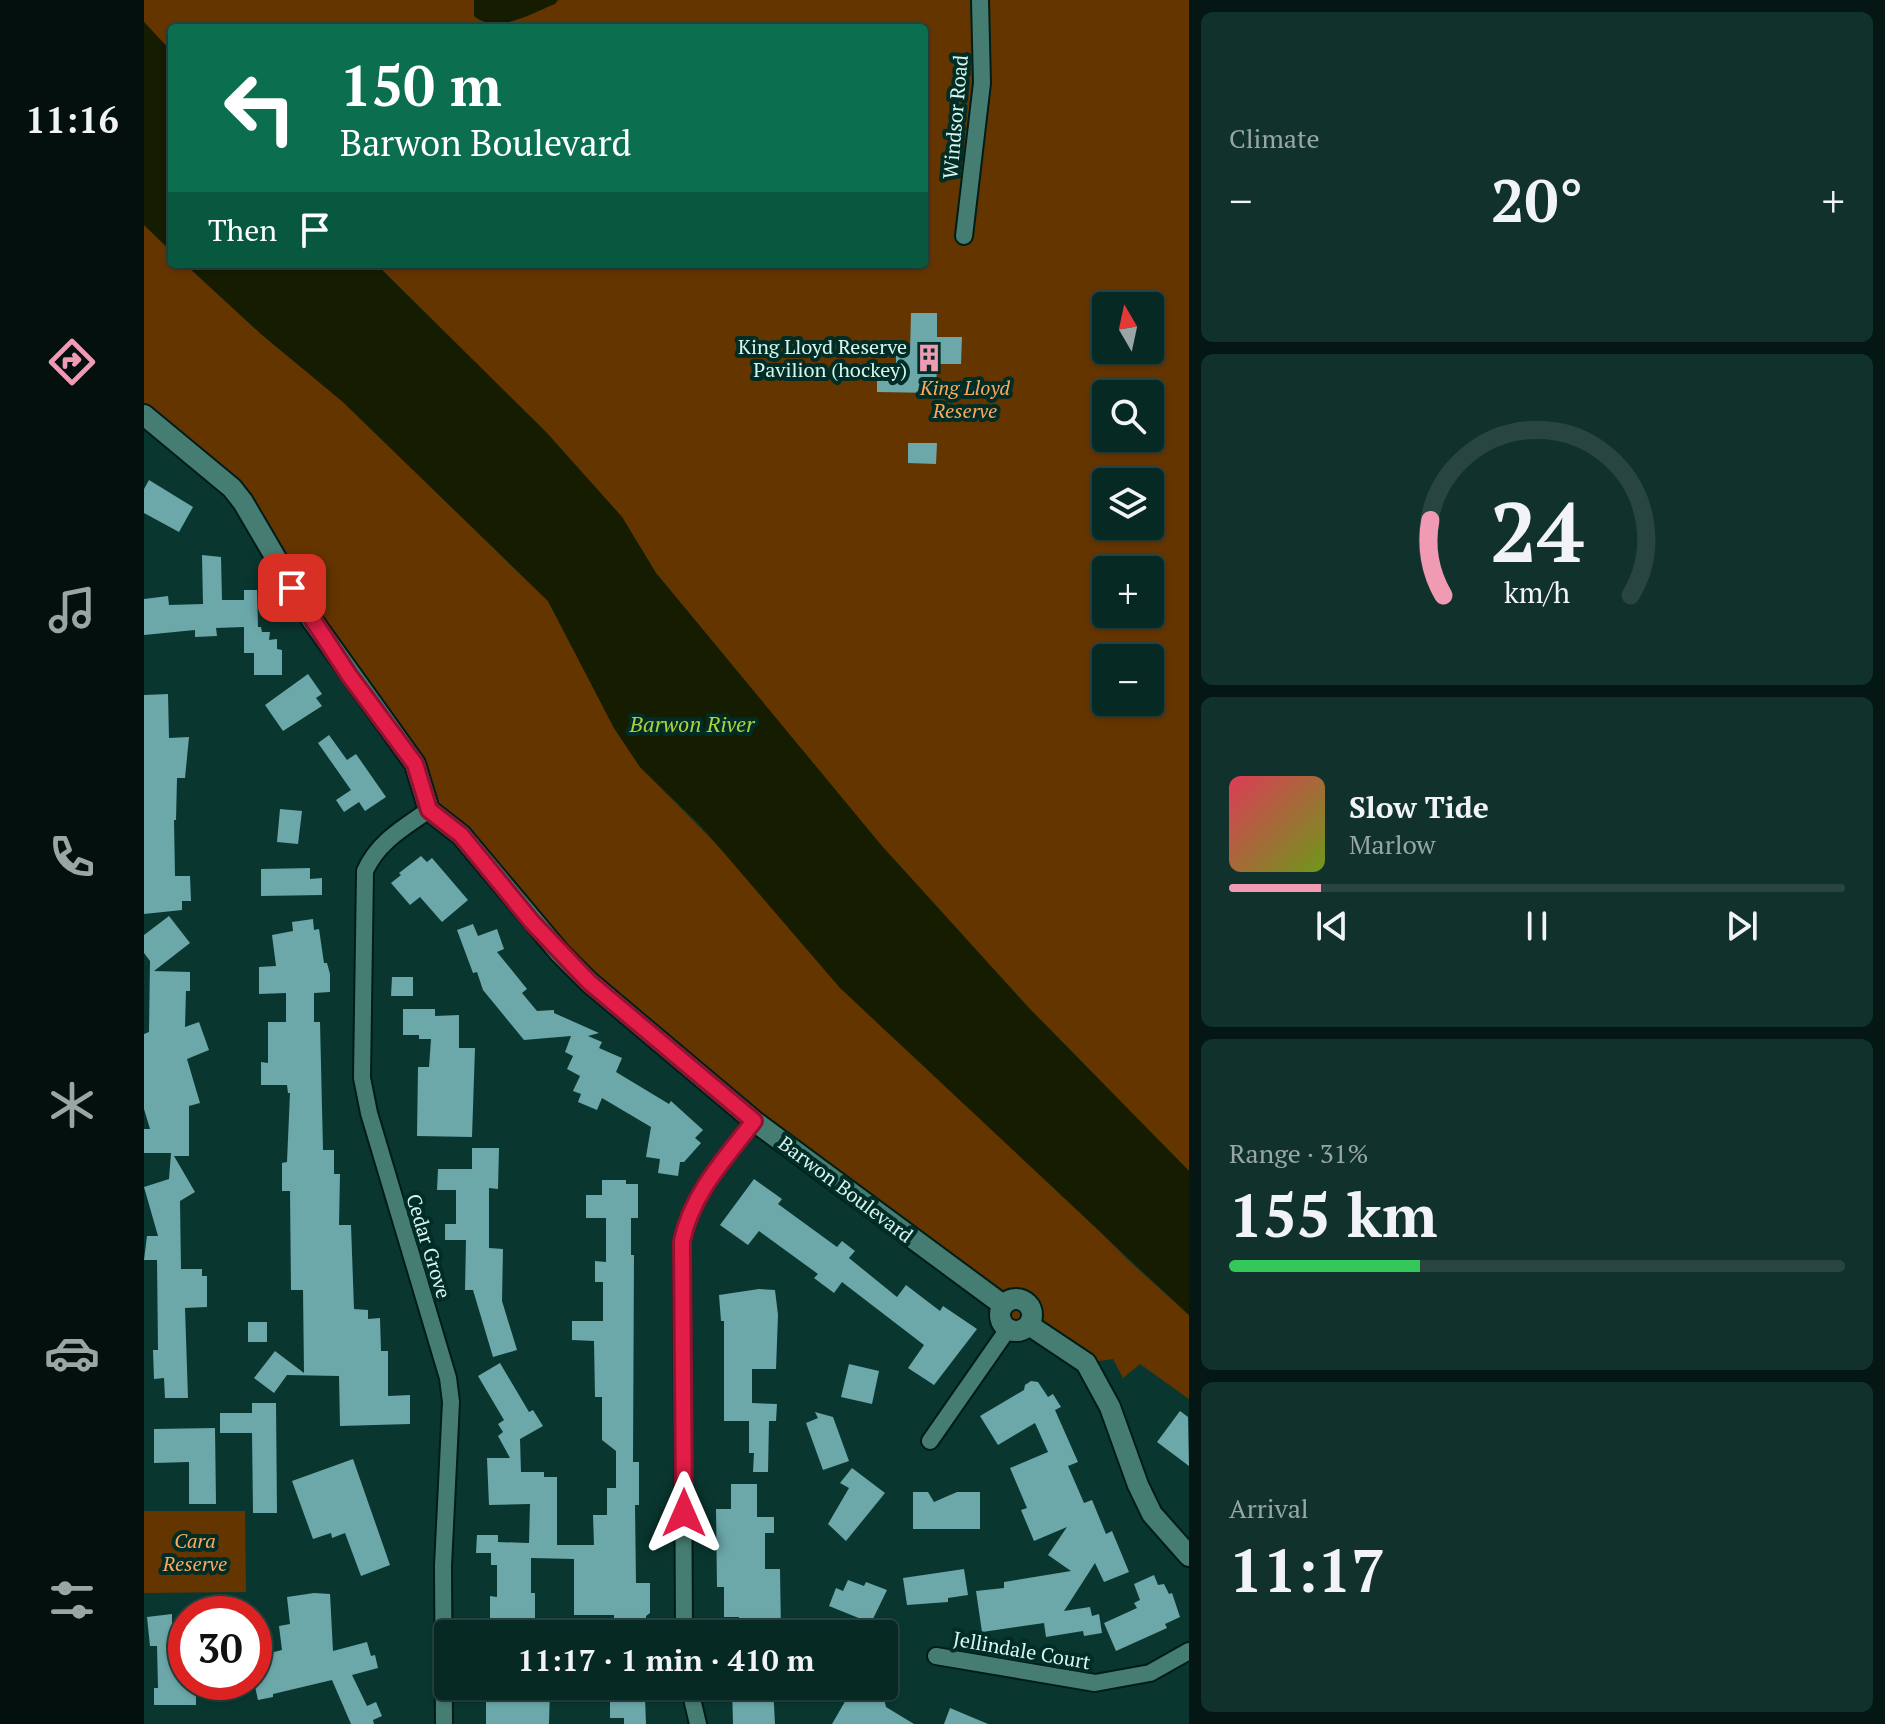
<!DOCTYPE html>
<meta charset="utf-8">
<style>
body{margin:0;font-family:"PT Serif",serif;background:#10312c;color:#f1f3f6;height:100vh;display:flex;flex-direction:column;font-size:30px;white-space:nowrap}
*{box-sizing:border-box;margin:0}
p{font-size:26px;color:#98a6a6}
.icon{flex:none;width:44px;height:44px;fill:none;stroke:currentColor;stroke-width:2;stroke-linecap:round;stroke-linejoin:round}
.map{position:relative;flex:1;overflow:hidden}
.panel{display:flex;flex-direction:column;gap:12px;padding:12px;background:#041714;width:696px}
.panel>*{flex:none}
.hud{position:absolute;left:24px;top:24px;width:760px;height:244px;border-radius:8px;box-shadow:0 2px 6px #0004,0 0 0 2px #284541;background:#0b6e4f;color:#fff;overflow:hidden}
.needle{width:52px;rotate:351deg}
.controls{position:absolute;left:948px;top:292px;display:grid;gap:16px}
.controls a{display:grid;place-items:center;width:72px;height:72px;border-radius:8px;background:#072924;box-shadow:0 2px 6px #0004,0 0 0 2px #284541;font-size:40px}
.speed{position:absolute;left:24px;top:1596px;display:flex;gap:16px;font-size:40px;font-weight:700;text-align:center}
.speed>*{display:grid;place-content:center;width:104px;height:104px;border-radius:50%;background:#072924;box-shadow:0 2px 6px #0004,0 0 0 2px #284541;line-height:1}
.speed .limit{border:12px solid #d22;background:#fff;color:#111}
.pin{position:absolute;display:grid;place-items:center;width:68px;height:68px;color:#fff;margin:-34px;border-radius:16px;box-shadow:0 4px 12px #0006}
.me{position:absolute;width:88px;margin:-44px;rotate:0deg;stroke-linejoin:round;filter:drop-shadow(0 0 6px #0008)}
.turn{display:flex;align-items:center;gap:28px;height:168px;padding:0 40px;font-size:36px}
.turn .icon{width:104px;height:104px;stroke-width:2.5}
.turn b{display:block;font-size:56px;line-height:68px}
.then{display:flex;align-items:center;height:76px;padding:0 40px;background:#0003;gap:16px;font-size:30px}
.big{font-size:60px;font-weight:600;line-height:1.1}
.panel .widget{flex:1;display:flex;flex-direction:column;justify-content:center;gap:12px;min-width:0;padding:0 28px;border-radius:12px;background:#10312c}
.panel .dial{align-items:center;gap:0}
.dial svg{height:208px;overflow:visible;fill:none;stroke:#284541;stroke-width:7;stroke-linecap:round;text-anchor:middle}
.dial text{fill:#f1f3f6;stroke:none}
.song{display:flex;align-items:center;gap:24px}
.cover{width:96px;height:96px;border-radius:12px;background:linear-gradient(135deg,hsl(350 70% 55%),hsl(80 70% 35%))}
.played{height:8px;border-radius:4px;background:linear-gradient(90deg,#f09ab4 15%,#284541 15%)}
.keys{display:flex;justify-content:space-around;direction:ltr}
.heat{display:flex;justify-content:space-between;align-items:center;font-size:44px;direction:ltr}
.charge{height:12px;border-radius:6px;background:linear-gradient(90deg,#34c759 31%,#284541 0)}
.trip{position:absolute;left:290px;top:1620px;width:464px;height:80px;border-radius:8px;background:#072924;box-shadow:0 2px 6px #0004,0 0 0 2px #284541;font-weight:600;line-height:80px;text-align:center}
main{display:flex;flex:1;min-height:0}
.tabs{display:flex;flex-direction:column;width:144px;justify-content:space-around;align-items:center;background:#03100e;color:#98a6a6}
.tabs .icon{width:56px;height:56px}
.tabs .active{color:#f09ab4}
.tabs b{font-size:36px;color:#f1f3f6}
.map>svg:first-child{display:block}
</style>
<main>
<nav class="tabs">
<b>11:16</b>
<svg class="icon active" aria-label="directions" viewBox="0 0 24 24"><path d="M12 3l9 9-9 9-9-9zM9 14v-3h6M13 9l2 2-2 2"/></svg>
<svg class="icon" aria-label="music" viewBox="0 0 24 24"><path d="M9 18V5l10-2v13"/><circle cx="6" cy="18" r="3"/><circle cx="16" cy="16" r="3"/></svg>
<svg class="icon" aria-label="phone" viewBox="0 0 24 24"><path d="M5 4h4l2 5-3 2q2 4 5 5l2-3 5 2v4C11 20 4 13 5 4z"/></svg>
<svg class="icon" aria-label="climate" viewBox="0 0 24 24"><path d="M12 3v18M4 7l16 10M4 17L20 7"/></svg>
<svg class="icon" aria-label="car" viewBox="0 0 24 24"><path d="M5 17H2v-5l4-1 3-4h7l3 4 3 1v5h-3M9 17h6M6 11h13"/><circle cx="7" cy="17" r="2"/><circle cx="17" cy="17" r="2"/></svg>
<svg class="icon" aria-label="filters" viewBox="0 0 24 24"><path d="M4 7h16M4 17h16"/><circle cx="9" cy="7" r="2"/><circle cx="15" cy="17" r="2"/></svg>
</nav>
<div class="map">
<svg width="1045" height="1724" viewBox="0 0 1045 1724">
<rect width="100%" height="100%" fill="#093730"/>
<g fill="#653500" fill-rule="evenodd">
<path d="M0,0H1045V1171L885,1008L737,845L512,573L478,517L402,432L232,264H780V28H28V52L0,22ZM962,306H1006V350H962ZM962,394H1006V438H962ZM962,482H1006V526H962ZM962,570H1006V614H962ZM962,658H1006V702H962Z"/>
<polygon points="0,225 28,252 28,264 41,264 117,334 199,402 404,601 470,728 496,767 984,1260 1045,1315 1045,1399 996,1364 979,1378 969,1359 942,1363 877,1330 868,1331 860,1326 857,1310 610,1121 388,922 280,787 99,503 0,415"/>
<polygon points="0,1511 101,1511 102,1592 0,1593"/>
</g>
<g fill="#161c00">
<path d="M330,0H414L411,4C388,13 353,35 330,16Z"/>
<polygon points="0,22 28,52 28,252 0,225"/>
<polygon points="41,264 232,264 402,432 478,517 512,573 737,845 885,1008 1045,1171 1045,1315 696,988 555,824 496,767 470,728 404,601 199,402 117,334"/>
</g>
<g fill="#6ca7aa">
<polygon points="767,313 793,313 793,337 818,337 817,364 793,364 792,393 733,392 733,371 752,372 752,351 766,352"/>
<polygon points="764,443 793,443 792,464 764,463"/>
<polygon points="5,480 49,507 35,532 0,513 0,489"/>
<polygon points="58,555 77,557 78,600 100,600 100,590 113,590 114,627 117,627 118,632 126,632 125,640 133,639 133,649 138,650 138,675 110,675 110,653 100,653 100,627 72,628 73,636 51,637 51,630 0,635 0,599 24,596 25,605 59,604"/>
<polygon points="164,674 178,694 172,698 178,706 139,731 121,705"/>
<polygon points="24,694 25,738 45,737 41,778 33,778 32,820 30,820 31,876 46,876 47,901 38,901 38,910 0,914 0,695"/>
<polygon points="185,735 203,760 212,754 242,797 221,811 215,802 200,812 192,800 207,790 174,743"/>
<polygon points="136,809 158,811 154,844 133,842"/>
<polygon points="277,856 283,862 288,858 324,900 298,922 276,897 266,905 247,883 257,875 255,873"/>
<polygon points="166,868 166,879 178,878 178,895 117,896 117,869"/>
<polygon points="25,916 46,943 10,971 46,972 46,991 42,991 41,1027 55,1022 65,1050 43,1059 56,1103 45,1106 45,1156 30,1156 51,1192 36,1201 37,1269 58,1269 58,1276 63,1276 63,1307 41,1308 44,1398 21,1398 20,1378 10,1379 9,1350 14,1350 13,1260 0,1260 3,1236 14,1236 0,1187 25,1179 27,1153 0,1153 0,1129 6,1129 0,1109 0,1034 5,1032 6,961 0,953 0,935"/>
<polygon points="169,919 170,930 175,929 180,963 183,963 186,974 186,992 170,993 170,1022 176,1022 179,1150 190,1150 190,1174 196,1174 195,1225 207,1225 210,1309 224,1310 224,1319 236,1318 237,1351 244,1351 244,1396 266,1395 266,1424 196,1426 195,1376 143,1375 130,1393 110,1378 131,1351 160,1373 159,1290 147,1290 146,1191 138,1191 138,1163 143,1162 146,1093 144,1093 143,1085 117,1085 117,1062 124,1063 124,1022 142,1022 142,993 115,994 115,967 132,966 128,935 149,931 148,922"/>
<polygon points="329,924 334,936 353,929 360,949 353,952 383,989 378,993 393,1011 410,1010 410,1013 455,1033 444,1036 458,1042 455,1048 478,1058 472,1072 525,1104 527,1101 559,1130 551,1138 557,1143 540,1162 536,1162 534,1176 514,1173 516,1159 502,1157 507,1127 458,1098 453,1110 434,1102 437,1094 429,1091 436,1076 423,1069 429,1056 421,1052 427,1036 380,1040 339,990 333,972 329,973 313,930"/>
<polygon points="248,977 269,977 269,996 247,996"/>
<polygon points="259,1009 291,1009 291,1016 315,1015 315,1048 331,1048 328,1137 273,1136 274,1067 285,1067 287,1039 275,1039 275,1035 259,1035"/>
<polygon points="328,1148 355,1148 354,1189 345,1188 345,1248 359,1249 358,1301 373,1350 349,1357 329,1290 321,1290 322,1240 301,1240 301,1224 312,1224 312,1190 293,1190 294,1169 328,1169"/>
<polygon points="610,1179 638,1199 634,1204 693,1247 698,1241 711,1251 705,1258 753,1297 762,1285 796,1311 799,1306 833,1329 790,1385 764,1368 780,1345 698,1282 690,1293 670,1278 674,1274 615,1231 604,1245 576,1225"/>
<polygon points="458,1180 482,1180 482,1184 494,1184 494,1218 487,1218 487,1255 490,1255 489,1462 495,1462 495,1505 491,1505 492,1583 506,1583 506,1613 502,1616 502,1634 470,1634 470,1615 430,1615 430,1559 387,1558 387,1593 391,1593 391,1618 374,1618 374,1634 351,1634 351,1626 346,1626 346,1596 353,1597 353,1565 347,1565 347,1553 332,1553 333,1535 354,1535 354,1542 385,1543 386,1504 345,1505 343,1458 366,1458 354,1436 359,1432 354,1424 360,1420 334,1376 356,1363 385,1412 389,1410 399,1426 376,1439 377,1472 400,1472 400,1477 413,1477 413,1545 450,1545 449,1515 463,1515 463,1488 472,1488 472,1451 458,1440 458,1397 451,1397 450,1341 428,1340 428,1321 459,1321 459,1282 451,1282 451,1261 462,1262 462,1218 442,1218 442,1195 458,1195"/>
<polygon points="615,1289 631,1290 634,1315 632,1369 608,1369 608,1403 633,1404 632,1421 625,1421 624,1472 609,1472 610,1453 605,1453 605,1421 580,1421 580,1321 577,1321 575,1295"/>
<rect x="104" y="1322" width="19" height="20"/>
<polygon points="705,1364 735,1371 728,1404 697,1397"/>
<polygon points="887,1381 894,1382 904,1397 909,1394 917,1407 911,1410 934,1462 924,1466 940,1503 948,1500 962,1534 968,1531 985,1572 960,1582 951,1563 920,1611 946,1607 948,1616 955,1614 958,1633 940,1636 939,1631 902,1637 900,1623 838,1632 832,1591 860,1588 860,1582 927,1571 904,1555 923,1527 890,1541 877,1510 883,1508 866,1468 904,1452 891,1423 854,1445 836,1416 880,1390 881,1385"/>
<polygon points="108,1403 132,1403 133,1513 109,1513 108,1433 76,1433 76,1413 108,1413"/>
<polygon points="1036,1411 1044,1417 1045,1466 1013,1442"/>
<polygon points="671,1412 689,1417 705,1461 679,1470 662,1423 674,1418"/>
<polygon points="71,1428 72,1504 45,1504 45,1462 10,1463 10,1429"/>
<polygon points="209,1459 246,1565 217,1576 201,1533 188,1538 187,1533 169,1539 148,1481"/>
<polygon points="708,1468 741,1493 702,1541 684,1524 705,1488 696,1483"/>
<polygon points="587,1484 613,1484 613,1517 630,1517 630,1533 621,1533 621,1569 636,1569 637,1634 595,1634 595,1617 580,1617 580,1587 573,1587 572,1509 587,1509"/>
<polygon points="769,1492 784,1492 790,1502 813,1492 836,1492 836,1529 769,1529"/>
<polygon points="820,1569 824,1595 804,1598 804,1602 763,1605 759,1578"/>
<polygon points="1010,1575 1014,1585 1020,1584 1025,1594 1028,1593 1036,1617 1021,1624 1023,1628 972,1651 960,1623 993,1608 990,1603 996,1600 990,1584"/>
<polygon points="704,1580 720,1586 722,1582 743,1590 727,1623 685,1606 692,1588 699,1591"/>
<polygon points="170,1593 186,1594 189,1651 223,1642 227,1656 231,1655 234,1668 208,1675 223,1706 232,1702 238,1716 229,1720 230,1724 207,1724 188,1680 129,1694 129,1697 114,1700 110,1682 110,1657 138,1650 135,1626 146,1624 143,1597"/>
<polygon points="28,1614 28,1623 42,1621 40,1688 52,1689 52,1705 10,1705 10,1688 14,1688 13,1646 6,1646 3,1617"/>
<polygon points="466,1686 497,1686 497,1698 501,1698 502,1724 480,1724 480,1718 466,1718"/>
<polygon points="588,1686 629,1686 631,1724 589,1724"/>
<polygon points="710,1686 737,1686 742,1707 770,1724 688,1724"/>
<polygon points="342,1687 406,1687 405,1724 342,1724"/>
<polygon points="806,1708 844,1724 800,1724"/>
</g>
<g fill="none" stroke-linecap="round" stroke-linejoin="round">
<defs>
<g id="minor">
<polyline points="820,236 838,83 836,0"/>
<path d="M285,810C259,828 234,842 221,871L218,1078L225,1113L304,1378L307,1402L299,1566L300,1724"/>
<polyline points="786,1441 864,1329"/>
<path d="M540,1634L538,1241C548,1193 581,1159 610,1121"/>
<polyline points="792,1656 951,1683 1006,1673 1045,1651"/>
<polyline points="545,1686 554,1724"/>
</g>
<g id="tertiary">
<polyline points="0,415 88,488 99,502 168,620 271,764 285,810 317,835 416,953 445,982 610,1121 859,1305"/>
<circle cx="872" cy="1315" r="16"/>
<polyline points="885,1325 942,1363 966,1407 994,1485 1008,1514 1045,1556"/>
</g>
</defs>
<use href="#minor" stroke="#001c18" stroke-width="20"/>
<use href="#tertiary" stroke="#001c18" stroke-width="24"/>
<use href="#minor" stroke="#467d73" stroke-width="16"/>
<use href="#tertiary" stroke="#467d73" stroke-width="20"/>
</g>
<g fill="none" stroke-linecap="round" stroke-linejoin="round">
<defs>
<path id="route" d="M148,588L205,675L271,764L285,810L317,835L388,922L445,982L610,1121C581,1159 548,1193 538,1241L540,1513"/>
</defs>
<use href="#route" stroke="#92132f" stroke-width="20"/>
<use href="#route" stroke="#e11d48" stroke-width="14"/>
</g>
<defs>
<symbol id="building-bare" viewBox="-9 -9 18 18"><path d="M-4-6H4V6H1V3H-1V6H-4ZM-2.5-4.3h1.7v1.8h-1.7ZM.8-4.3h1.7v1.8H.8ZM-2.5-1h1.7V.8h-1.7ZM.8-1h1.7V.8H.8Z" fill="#f09ab4" stroke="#002d26" stroke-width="2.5" paint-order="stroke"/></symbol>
</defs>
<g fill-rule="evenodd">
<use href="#building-bare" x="765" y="338" width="40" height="40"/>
</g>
<g text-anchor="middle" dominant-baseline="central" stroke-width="8" stroke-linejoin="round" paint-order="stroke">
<g font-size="20" fill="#d9f5ee" stroke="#002d26">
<text transform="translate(811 117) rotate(-85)">Windsor Road</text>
<text transform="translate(702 1189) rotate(37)">Barwon Boulevard</text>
<text transform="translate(285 1246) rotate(73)">Cedar Grove</text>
<text transform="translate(878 1650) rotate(10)">Jellindale Court</text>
</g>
<g font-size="20" fill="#d9f5ee" stroke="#002d26" text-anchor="end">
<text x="763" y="346">King Lloyd Reserve<tspan x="763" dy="23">Pavilion (hockey)</tspan></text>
</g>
<g font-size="20" font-style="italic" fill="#fea75b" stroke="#002d26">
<text x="821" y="387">King Lloyd<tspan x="821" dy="23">Reserve</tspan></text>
<text x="51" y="1540">Cara<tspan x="51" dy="23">Reserve</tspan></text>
</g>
<g font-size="22" font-style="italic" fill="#b2cf39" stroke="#002d26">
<text x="548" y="723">Barwon River</text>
</g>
</g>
</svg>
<div class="controls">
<a><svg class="needle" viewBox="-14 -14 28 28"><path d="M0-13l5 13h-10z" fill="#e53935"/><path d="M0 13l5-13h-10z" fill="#98a6a6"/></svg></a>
<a><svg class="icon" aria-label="search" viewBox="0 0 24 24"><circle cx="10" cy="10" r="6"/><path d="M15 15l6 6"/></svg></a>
<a><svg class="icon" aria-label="layers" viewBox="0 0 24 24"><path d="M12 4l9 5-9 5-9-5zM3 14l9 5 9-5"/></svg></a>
<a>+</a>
<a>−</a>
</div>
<div class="speed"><div class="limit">30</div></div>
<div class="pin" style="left:148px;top:588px;background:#d93025"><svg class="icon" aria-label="arrive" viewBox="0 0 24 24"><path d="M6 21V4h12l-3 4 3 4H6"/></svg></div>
<svg class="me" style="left:540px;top:1513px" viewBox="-20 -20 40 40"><path d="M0-17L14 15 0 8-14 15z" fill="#e11d48" stroke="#fff" stroke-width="4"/></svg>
<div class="trip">11:17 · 1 min · 410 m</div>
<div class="hud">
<div class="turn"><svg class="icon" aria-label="left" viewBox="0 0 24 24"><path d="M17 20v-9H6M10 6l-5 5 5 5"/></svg><div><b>150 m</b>Barwon Boulevard</div></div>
<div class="then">Then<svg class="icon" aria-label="arrive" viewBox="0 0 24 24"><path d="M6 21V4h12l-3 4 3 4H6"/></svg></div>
</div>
</div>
<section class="panel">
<div class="widget"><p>Climate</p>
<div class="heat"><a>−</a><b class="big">20°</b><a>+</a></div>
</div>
<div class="widget dial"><svg viewBox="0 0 100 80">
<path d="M14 69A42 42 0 1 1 86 69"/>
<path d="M14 69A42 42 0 0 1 9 40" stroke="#f09ab4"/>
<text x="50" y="56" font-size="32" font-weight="700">24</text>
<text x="50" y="72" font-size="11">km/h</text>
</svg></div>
<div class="widget">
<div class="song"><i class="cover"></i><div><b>Slow Tide</b><p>Marlow</p></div></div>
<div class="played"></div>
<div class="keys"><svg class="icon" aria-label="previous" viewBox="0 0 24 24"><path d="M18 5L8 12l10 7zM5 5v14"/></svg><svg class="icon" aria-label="pause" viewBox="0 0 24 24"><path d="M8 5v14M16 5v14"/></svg><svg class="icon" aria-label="next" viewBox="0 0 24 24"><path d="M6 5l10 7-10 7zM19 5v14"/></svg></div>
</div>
<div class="widget"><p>Range · 31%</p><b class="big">155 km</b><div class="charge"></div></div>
<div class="widget"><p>Arrival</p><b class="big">11:17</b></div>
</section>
</main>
